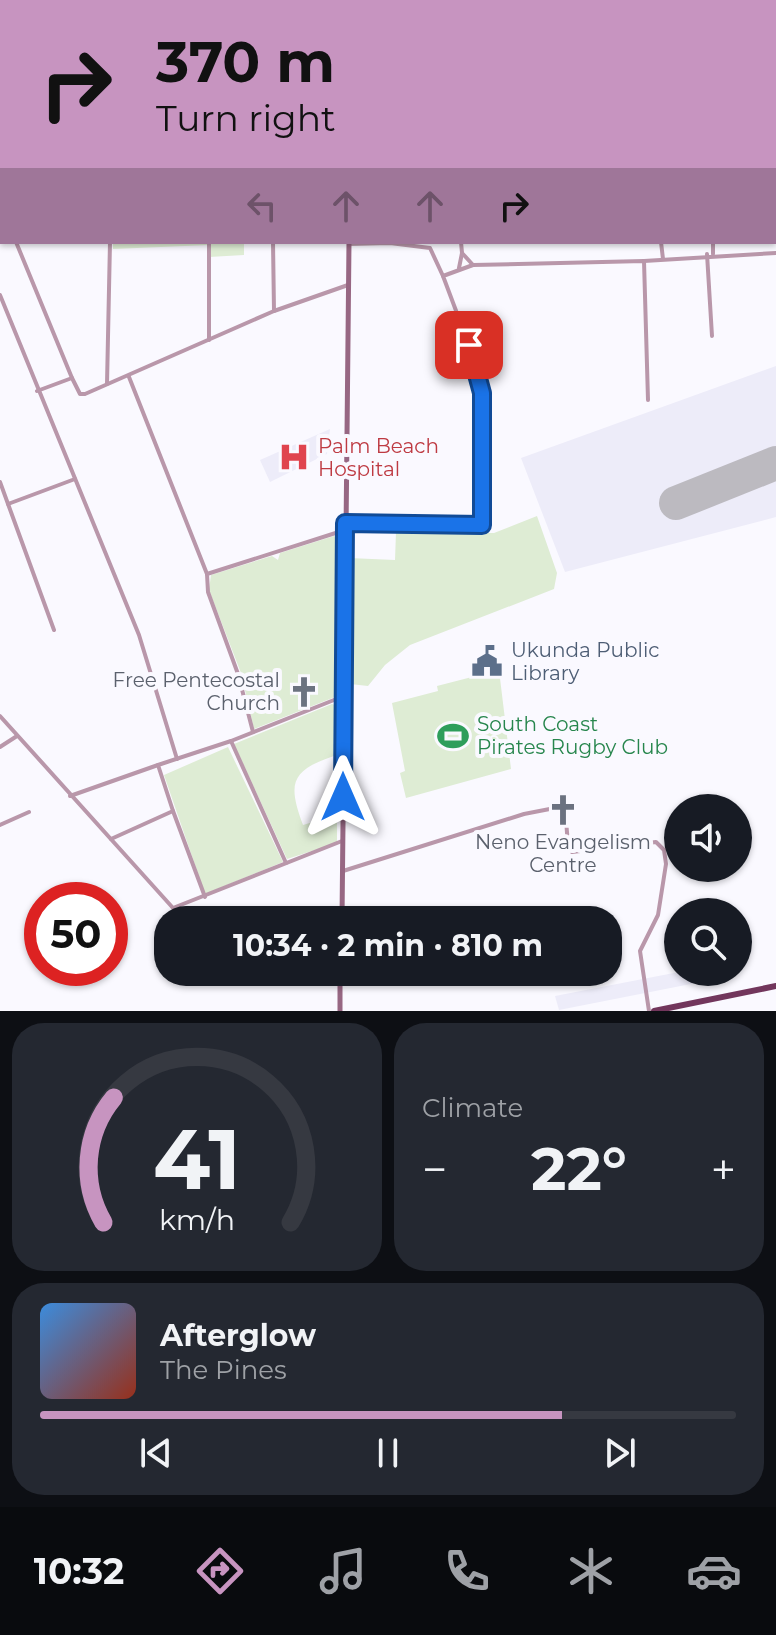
<!DOCTYPE html>
<meta charset="utf-8">
<style>
body{margin:0;font-family:Montserrat,sans-serif;background:#242831;color:#f1f3f6;height:100vh;display:flex;flex-direction:column;font-size:30px;white-space:nowrap}
*{box-sizing:border-box;margin:0}
p{font-size:26px;color:#9ea1a6}
.icon{flex:none;width:44px;height:44px;fill:none;stroke:currentColor;stroke-width:2;stroke-linecap:round;stroke-linejoin:round}
.map{position:relative;height:1011px;overflow:hidden}
.panel{display:flex;flex-direction:column;gap:12px;padding:12px;background:#0d0f14;flex:1}
.panel>*{flex:none}
.banner{position:absolute;left:0px;top:0px;width:776px;height:244px;box-shadow:0 2px 6px #0004;background:#c794c0;color:#111;overflow:hidden}
.fabs{position:absolute;left:664px;top:794px;display:grid;gap:16px}
.fabs a{display:grid;place-items:center;width:88px;height:88px;border-radius:50%;background:#171b24;box-shadow:0 2px 6px #0004;font-size:40px}
.speed{position:absolute;left:24px;top:882px;display:flex;gap:16px;font-size:40px;font-weight:700;text-align:center}
.speed>*{display:grid;place-content:center;width:104px;height:104px;border-radius:50%;background:#171b24;box-shadow:0 2px 6px #0004;line-height:1}
.speed .limit{border:12px solid #d22;background:#fff;color:#111}
.pin{position:absolute;display:grid;place-items:center;width:68px;height:68px;color:#fff;margin:-34px;border-radius:16px;box-shadow:0 4px 12px #0006}
.me{position:absolute;width:88px;margin:-44px;rotate:0deg;stroke-linejoin:round;filter:drop-shadow(0 0 6px #0008)}
.turn{display:flex;align-items:center;gap:28px;height:168px;padding:0 24px;font-size:36px}
.turn .icon{width:104px;height:104px;stroke-width:2.5}
.turn b{display:block;font-size:56px;line-height:68px}
.lanes{display:flex;align-items:center;height:76px;padding:0 24px;background:#0003;justify-content:center;gap:40px;direction:ltr}
.lanes .off{opacity:.35}
.big{font-size:60px;font-weight:700;line-height:1.1}
.panel .card{flex:1;display:flex;flex-direction:column;justify-content:center;gap:12px;min-width:0;padding:0 28px;border-radius:32px;background:#242831}
.panel .dial{align-items:center;gap:0}
.dial svg{height:208px;overflow:visible;fill:none;stroke:#363941;stroke-width:7;stroke-linecap:round;text-anchor:middle}
.dial text{fill:#f1f3f6;stroke:none}
.song{display:flex;align-items:center;gap:24px}
.cover{width:96px;height:96px;border-radius:12px;background:linear-gradient(135deg,hsl(210 70% 55%),hsl(10 70% 35%))}
.played{height:8px;border-radius:4px;background:linear-gradient(90deg,#c794c0 75%,#363941 75%)}
.keys{display:flex;justify-content:space-around;direction:ltr}
.heat{display:flex;justify-content:space-between;align-items:center;font-size:44px;direction:ltr}
.panel .tiles{flex:1;display:grid;gap:12px;grid-template-columns:1fr 1fr}
.card:last-child{grid-column:span 2}
.trip{position:absolute;left:154px;top:906px;width:468px;height:80px;border-radius:32px;background:#171b24;box-shadow:0 2px 6px #0004;font-weight:700;line-height:80px;text-align:center}
.tabs{display:flex;height:128px;justify-content:space-around;align-items:center;background:#090b0e;color:#9ea1a6}
.tabs .icon{width:56px;height:56px}
.tabs .selected{color:#c794c0}
.tabs b{font-size:36px;color:#f1f3f6}
.map>svg:first-child{display:block}
</style>
<div class="map">
<svg width="776" height="1011" viewBox="0 0 776 1011">
<rect width="100%" height="100%" fill="#faf9ff"/>
<g fill="#edecf9">
<polygon points="776,366 776,517 565,572 521,458"/>
<polygon points="330,429 327,454 270,482 260,460"/>
<polygon points="679,972 705,972 706,981 559,1010 555,996"/>
</g>
<g fill="#deecd4">
<polygon points="113,242 244,242 244,255 209,257 209,245 113,249"/>
<polygon points="537,516 557,573 554,589 410,645 385,665 368,686 350,684 349,558 395,560 396,532 494,533"/>
<polygon points="334,536 340,540 340,695 254,729 241,673 209,590 211,575 272,556 278,560 280,553"/>
<polygon points="499,670 511,769 406,798 400,773 405,771 392,703 438,691 437,686"/>
<path d="M332,704L338,706L337,755C291,770 287,782 303,825L337,815V843L287,859L234,744Z"/>
<polygon points="228,747 283,862 205,894 164,775"/>
</g>
<g fill="none" stroke-linecap="round" stroke-linejoin="round">
<polyline stroke="#bcbac0" stroke-width="34" points="676,503 776,463"/>
<g stroke="#b997aa" stroke-width="4">
<polyline points="275,0 275,2"/>
<polyline points="637,0 637,2"/>
<polyline points="25,2 104,2"/>
<polyline points="0,189 2,187"/>
<polyline points="0,198 2,203"/>
<polyline points="16,242 72,378"/>
<polyline points="209,242 209,340"/>
<polyline points="273,242 274,311"/>
<polyline points="461,242 462,253 473,265 644,261 648,400"/>
<polyline points="661,242 663,259"/>
<polyline points="349,244 390,243 430,248 443,276"/>
<polyline points="707,254 712,336"/>
<polyline points="713,254 713,242"/>
<polyline points="644,261 776,253"/>
<polyline points="459,268 462,253"/>
<polyline points="0,295 139,635 177,759"/>
<polyline points="129,377 207,574"/>
<polyline points="107,384 110,242"/>
<polyline points="37,391 72,378 80,394 85,394 274,311 348,285"/>
<polyline points="0,482 54,630"/>
<polyline points="8,504 75,479"/>
<polyline points="345,523 482,525 479,372 443,276 473,265"/>
<polyline points="0,716 173,908 342,841"/>
<polyline points="253,732 238,674 208,592 207,574 345,530"/>
<polyline points="231,741 286,863"/>
<polyline points="0,747 17,736"/>
<polyline points="70,796 158,765"/>
<polyline points="173,811 205,897"/>
<polyline points="0,825 29,812"/>
<polyline points="111,839 173,811 158,765 231,741 344,696"/>
<path d="M343,871L524,814L560,807C571,819 563,839 572,852L656,842L664,850L666,864L658,915L640,951L649,1011"/>
</g>
<g stroke="#976783" stroke-width="5">
<polyline points="351,2 351,0"/>
<polyline points="342,920 349,242"/>
<polyline points="340,1011 340,972"/>
</g>
<polyline stroke="#72365c" stroke-width="6" points="654,1011 776,986"/>
</g>
<g fill="none" stroke-linecap="round" stroke-linejoin="round">
<defs>
<polyline id="route" points="343,797 345,523 482,525 482,393 469,345"/>
</defs>
<use href="#route" stroke="#114b97" stroke-width="20"/>
<use href="#route" stroke="#1a73e8" stroke-width="14"/>
</g>
<defs>
<symbol id="hospital-bare" viewBox="-9 -9 18 18"><path d="M-5-5h3v3.5h4V-5h3V5h-3V1.5h-4V5h-3Z" fill="#e0444e" stroke="#faf9ff" stroke-width="2.5" paint-order="stroke"/></symbol>
<symbol id="civic-bare" viewBox="-9 -9 18 18"><path d="M-.6-6.5H3V-4.5H.6V-3L4-1V1h2V6H-6V1h2V-1L-.6-3ZM-1.2 2.5V6h2.4V2.5Z" fill="#5c6f8a" stroke="#faf9ff" stroke-width="2.5" paint-order="stroke"/></symbol>
<symbol id="church-bare" viewBox="-9 -9 18 18"><path d="M-1.2-6h2.4v3.5h3.3v2.4h-3.3V6h-2.4V-.1h-3.3v-2.4h3.3Z" fill="#6b7280" stroke="#faf9ff" stroke-width="2.5" paint-order="stroke"/></symbol>
<symbol id="stadium-bare" viewBox="-9 -9 18 18"><path d="M0-5a6.5 5 0 1 0 0 10a6.5 5 0 1 0 0-10ZM-3.5-1.8h7v3.6h-7Z" fill="#2e9e5b" stroke="#faf9ff" stroke-width="2.5" paint-order="stroke"/></symbol>
</defs>
<g fill-rule="evenodd">
<use href="#hospital-bare" x="272" y="435" width="44" height="44"/>
<use href="#civic-bare" x="465" y="639" width="44" height="44"/>
<use href="#church-bare" x="282" y="670" width="44" height="44"/>
<use href="#stadium-bare" x="431" y="714" width="44" height="44"/>
<use href="#church-bare" x="541" y="788" width="44" height="44"/>
</g>
<g text-anchor="middle" dominant-baseline="central" stroke-width="8" stroke-linejoin="round" paint-order="stroke">
<g font-size="20" fill="#be3a42" stroke="#faf9ff" text-anchor="start">
<text x="318" y="446">Palm Beach<tspan x="318" dy="23">Hospital</tspan></text>
</g>
<g font-size="20" fill="#4e5e75" stroke="#faf9ff" text-anchor="start">
<text x="511" y="650">Ukunda Public<tspan x="511" dy="23">Library</tspan></text>
</g>
<g font-size="20" fill="#5b616d" stroke="#faf9ff" text-anchor="end">
<text x="280" y="680">Free Pentecostal<tspan x="280" dy="23">Church</tspan></text>
<text x="563" y="842" text-anchor="middle">Neno Evangelism<tspan x="563" dy="23">Centre</tspan></text>
</g>
<g font-size="20" fill="#27864d" stroke="#faf9ff" text-anchor="start">
<text x="477" y="724">South Coast<tspan x="477" dy="23">Pirates Rugby Club</tspan></text>
</g>
</g>
</svg>
<div class="fabs">
<a><svg class="icon" aria-label="sound" viewBox="0 0 24 24"><path d="M4 9h4l5-4v14l-5-4H4zM17 9q2 3 0 6"/></svg></a>
<a><svg class="icon" aria-label="search" viewBox="0 0 24 24"><circle cx="10" cy="10" r="6"/><path d="M15 15l6 6"/></svg></a>
</div>
<div class="speed"><div class="limit">50</div></div>
<div class="pin" style="left:469px;top:345px;background:#d93025"><svg class="icon" aria-label="arrive" viewBox="0 0 24 24"><path d="M6 21V4h12l-3 4 3 4H6"/></svg></div>
<svg class="me" style="left:343px;top:797px" viewBox="-20 -20 40 40"><path d="M0-17L14 15 0 8-14 15z" fill="#1a73e8" stroke="#fff" stroke-width="4"/></svg>
<div class="trip">10:34 · 2 min · 810 m</div>
<div class="banner">
<div class="turn"><svg class="icon" aria-label="right" viewBox="0 0 24 24"><path d="M7 20v-9h11M14 6l5 5-5 5"/></svg><div><b>370 m</b>Turn right</div></div>
<div class="lanes"><svg class="icon off" aria-label="left" viewBox="0 0 24 24"><path d="M17 20v-9H6M10 6l-5 5 5 5"/></svg><svg class="icon off" aria-label="ahead" viewBox="0 0 24 24"><path d="M12 20V5M6 11l6-6 6 6"/></svg><svg class="icon off" aria-label="ahead" viewBox="0 0 24 24"><path d="M12 20V5M6 11l6-6 6 6"/></svg><svg class="icon" aria-label="right" viewBox="0 0 24 24"><path d="M7 20v-9h11M14 6l5 5-5 5"/></svg></div>
</div>
</div>
<section class="panel">
<div class="tiles">
<div class="card dial"><svg viewBox="0 0 100 80">
<path d="M14 69A42 42 0 1 1 86 69"/>
<path d="M14 69A42 42 0 0 1 18 21" stroke="#c794c0"/>
<text x="50" y="56" font-size="32" font-weight="700">41</text>
<text x="50" y="72" font-size="11">km/h</text>
</svg></div>
<div class="card"><p>Climate</p>
<div class="heat"><a>−</a><b class="big">22°</b><a>+</a></div>
</div>
<div class="card">
<div class="song"><i class="cover"></i><div><b>Afterglow</b><p>The Pines</p></div></div>
<div class="played"></div>
<div class="keys"><svg class="icon" aria-label="previous" viewBox="0 0 24 24"><path d="M18 5L8 12l10 7zM5 5v14"/></svg><svg class="icon" aria-label="pause" viewBox="0 0 24 24"><path d="M8 5v14M16 5v14"/></svg><svg class="icon" aria-label="next" viewBox="0 0 24 24"><path d="M6 5l10 7-10 7zM19 5v14"/></svg></div>
</div>
</div>
</section>
<nav class="tabs">
<b>10:32</b>
<svg class="icon selected" aria-label="directions" viewBox="0 0 24 24"><path d="M12 3l9 9-9 9-9-9zM9 14v-3h6M13 9l2 2-2 2"/></svg>
<svg class="icon" aria-label="music" viewBox="0 0 24 24"><path d="M9 18V5l10-2v13"/><circle cx="6" cy="18" r="3"/><circle cx="16" cy="16" r="3"/></svg>
<svg class="icon" aria-label="phone" viewBox="0 0 24 24"><path d="M5 4h4l2 5-3 2q2 4 5 5l2-3 5 2v4C11 20 4 13 5 4z"/></svg>
<svg class="icon" aria-label="climate" viewBox="0 0 24 24"><path d="M12 3v18M4 7l16 10M4 17L20 7"/></svg>
<svg class="icon" aria-label="car" viewBox="0 0 24 24"><path d="M5 17H2v-5l4-1 3-4h7l3 4 3 1v5h-3M9 17h6M6 11h13"/><circle cx="7" cy="17" r="2"/><circle cx="17" cy="17" r="2"/></svg>
</nav>
